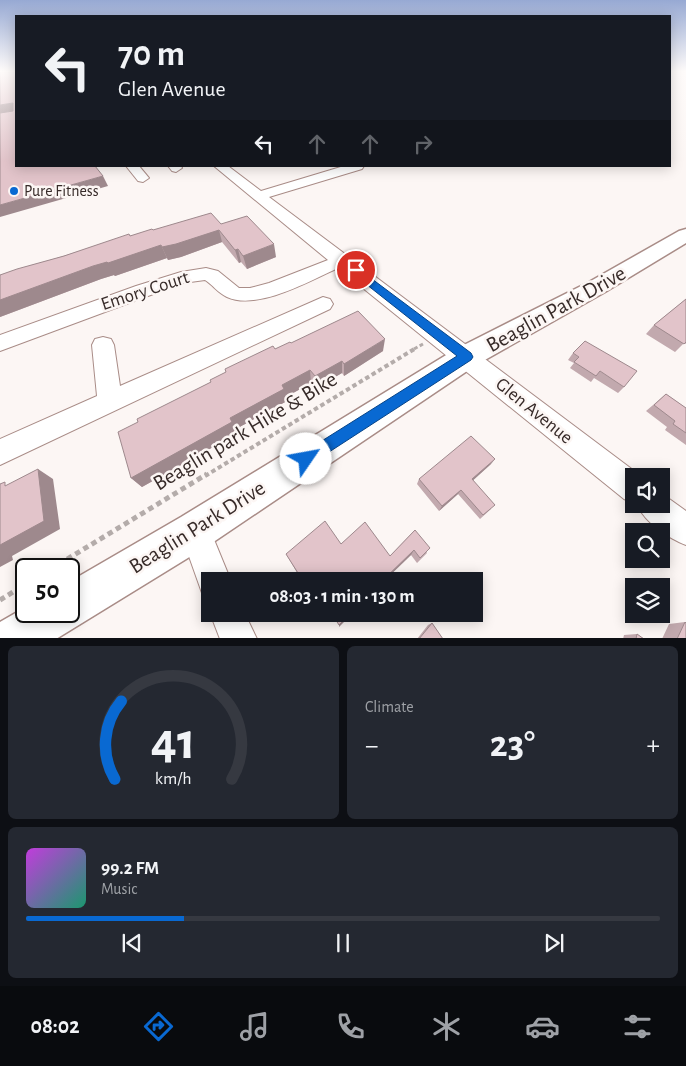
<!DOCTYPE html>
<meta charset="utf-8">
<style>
body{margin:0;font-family:"Alegreya Sans",sans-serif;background:#242831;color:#f1f3f6;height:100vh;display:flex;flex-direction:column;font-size:19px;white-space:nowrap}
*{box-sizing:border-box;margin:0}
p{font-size:16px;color:#9ea1a6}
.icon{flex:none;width:28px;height:28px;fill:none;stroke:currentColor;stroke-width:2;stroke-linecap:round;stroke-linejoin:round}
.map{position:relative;height:638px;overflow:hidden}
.side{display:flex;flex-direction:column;gap:8px;padding:8px;background:#0d0f14;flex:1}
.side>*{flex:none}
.banner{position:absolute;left:15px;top:15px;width:656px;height:152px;border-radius:0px;box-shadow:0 2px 12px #0003;background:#171b24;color:#f1f3f6;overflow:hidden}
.buttons{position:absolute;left:625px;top:468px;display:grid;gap:10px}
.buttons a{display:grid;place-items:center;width:45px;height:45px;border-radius:0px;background:#171b24;box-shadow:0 2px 12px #0003;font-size:25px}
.speed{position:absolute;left:15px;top:558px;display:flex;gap:10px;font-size:25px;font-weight:700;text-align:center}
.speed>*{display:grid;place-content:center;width:65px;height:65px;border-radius:50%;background:#171b24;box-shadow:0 2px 12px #0003;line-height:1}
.speed .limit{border:2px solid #111;border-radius:8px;background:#fff;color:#111}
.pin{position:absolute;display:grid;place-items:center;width:42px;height:42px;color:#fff;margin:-21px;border:2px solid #fff;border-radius:50%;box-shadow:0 1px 5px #0007}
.me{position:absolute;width:55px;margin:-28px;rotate:57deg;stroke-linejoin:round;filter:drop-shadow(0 0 4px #0008)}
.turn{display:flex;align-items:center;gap:18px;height:105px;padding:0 20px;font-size:22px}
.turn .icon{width:65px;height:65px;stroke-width:2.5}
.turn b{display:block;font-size:35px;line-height:42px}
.lanes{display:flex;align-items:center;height:48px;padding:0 20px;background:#0003;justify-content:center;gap:25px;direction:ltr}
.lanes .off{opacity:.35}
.big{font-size:38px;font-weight:700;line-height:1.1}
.side .tile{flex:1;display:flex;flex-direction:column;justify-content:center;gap:8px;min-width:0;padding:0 18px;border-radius:8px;background:#242831}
.side .dial{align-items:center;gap:0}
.dial svg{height:130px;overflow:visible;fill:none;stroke:#363941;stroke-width:7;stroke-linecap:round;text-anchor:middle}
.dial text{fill:#f1f3f6;stroke:none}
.song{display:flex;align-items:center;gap:15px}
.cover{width:60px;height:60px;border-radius:8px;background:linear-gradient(135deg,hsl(290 70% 55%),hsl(160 70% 35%))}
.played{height:5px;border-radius:2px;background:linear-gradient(90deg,#0969d2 25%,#363941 25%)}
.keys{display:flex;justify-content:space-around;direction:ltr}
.heat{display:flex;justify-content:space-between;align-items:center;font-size:28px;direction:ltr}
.side .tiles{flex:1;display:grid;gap:8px;grid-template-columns:1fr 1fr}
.tile:last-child{grid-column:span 2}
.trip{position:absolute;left:201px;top:572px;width:282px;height:50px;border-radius:0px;background:#171b24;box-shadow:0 2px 12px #0003;font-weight:700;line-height:50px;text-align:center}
.tab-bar{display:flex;height:80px;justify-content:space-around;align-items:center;background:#090b0e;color:#9ea1a6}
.tab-bar .icon{width:35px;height:35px}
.tab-bar .current{color:#0969d2}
.tab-bar b{font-size:22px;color:#f1f3f6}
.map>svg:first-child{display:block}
</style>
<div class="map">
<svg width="686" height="639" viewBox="0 0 686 639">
<rect width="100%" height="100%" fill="#fcf6f4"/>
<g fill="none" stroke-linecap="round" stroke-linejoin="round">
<defs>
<g id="minor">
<polygon points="126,166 139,166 149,178 143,182 138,181"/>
<polygon points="168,166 181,166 182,168 176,172 172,171"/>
<path d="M214,166H228L261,191L344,166H364L362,169L269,197L641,476H634V503L624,499L338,268C310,281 257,311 227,297C218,293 213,285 205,280L183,283L0,351V335L136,286L181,272L206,268L218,271L239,288H250L269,283L328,260Z"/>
<polygon points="323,297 330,299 333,304 330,309 0,465 0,439 97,396 92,345 95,339 103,337 111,339 114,345 120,386"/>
<path d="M661,493L686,511V545C668,538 644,522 637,504H661Z"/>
<polygon points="195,516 206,520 231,581 210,581 210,596 202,593 180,531 184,520"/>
<polygon points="210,613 245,614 257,639 220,639"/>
</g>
<polygon id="major" points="686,229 686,243 605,292 476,365 209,545 56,639 0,639 0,622 26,607 26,611 69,611 69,582 181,517 456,349 589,282 679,231"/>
</defs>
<use href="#minor" stroke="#a98c87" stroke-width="2"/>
<use href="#major" stroke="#a98c87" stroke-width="3"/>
<polyline stroke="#b4acaa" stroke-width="3" stroke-dasharray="4 2.5" stroke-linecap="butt" points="414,349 423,344"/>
<polyline stroke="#b4acaa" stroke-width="4" stroke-dasharray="4.5 3" stroke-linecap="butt" points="205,476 416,348"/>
<g stroke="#b4acaa" stroke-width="5" stroke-dasharray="5.5 4" stroke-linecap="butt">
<polyline points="51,569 207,474"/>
<polyline points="0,600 26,584"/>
</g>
<use href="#minor" fill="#fff" fill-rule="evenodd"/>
<use href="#major" fill="#fff" fill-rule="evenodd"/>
</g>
<g fill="#c2a9ae">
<polygon points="221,224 276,257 247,269 241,262 239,263 222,242 181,257 168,260 167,258 115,276 114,275 101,279 0,317 0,275 130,236 153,230"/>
<polygon points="686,299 686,344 684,343 675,352 646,334 654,325"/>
<polygon points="291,343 383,351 344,376 342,373 316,388 311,383 286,397 287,401 236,429 238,433 142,487 131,478 138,422 211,382 275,349"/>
<polygon points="573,353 624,387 618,393 594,378 591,382 570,368 574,363 568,360"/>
<polygon points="666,394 686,408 686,445 665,430 667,427 646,411"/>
<polygon points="491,464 473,480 491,509 480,519 458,494 439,511 417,484 419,479"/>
<polygon points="415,530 427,553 417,563 411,555 384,581 302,581 286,554 341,544 390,556"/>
<polygon points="685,622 686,639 662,639 669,624"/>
<polygon points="432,623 443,639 417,639 428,625"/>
<polygon points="637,634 644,639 623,639 624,635"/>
</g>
<g fill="#9e898d">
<polygon points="13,103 16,111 0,114 0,105"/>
<polygon points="103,176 108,186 0,217 0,205"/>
<polygon points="219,230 222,242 181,257 168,260 162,247"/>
<polygon points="274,244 276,257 247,269 243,256"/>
<polygon points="161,245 167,258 115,276 114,275 101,279 0,317 0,300 93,266"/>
<polygon points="238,249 241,262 239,263 235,250"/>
<polygon points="385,339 383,351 344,376 344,364"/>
<polygon points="342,361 342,373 316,388 315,376"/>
<polygon points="310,370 311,383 286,397 287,401 236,429 238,433 142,487 131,478 230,418 282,385"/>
<polygon points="495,459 491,464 469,484 472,479"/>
<polygon points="38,469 53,479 60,529 12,556 13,560 0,567 0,545"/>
<polygon points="461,490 458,494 439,511 442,506"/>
<polygon points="414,550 411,555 384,581 382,581"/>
<polygon points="350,614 352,614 339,627 339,625"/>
</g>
<g fill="#e2c4ca" stroke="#9e898d">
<polygon points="0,72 16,72 16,166 95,166 103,176 0,205 0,113 13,111 13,103 0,105"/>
<polygon points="211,213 221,224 247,216 274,244 243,256 238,249 235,250 219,230 176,244 162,247 161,245 108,263 107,262 93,266 0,300 0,275 17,269 64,256 129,234 130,236 152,229 153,230"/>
<polygon points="686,299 686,342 684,344 654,325"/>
<polygon points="358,311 385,339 344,364 342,361 315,376 310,370 282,385 284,389 230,418 232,422 131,478 118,432 138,422 137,419 211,382 210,380 226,372 225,369 273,346 275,349 290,342 291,343"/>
<polygon points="585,341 637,371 624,387 600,371 596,376 574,362 579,357 573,353"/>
<polygon points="666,394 686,408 686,433 673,424 675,421 654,405"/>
<polygon points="471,436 495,459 472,479 495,505 483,515 461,490 442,506 419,479"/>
<polygon points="38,469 44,521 0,545 0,484 5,482 5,486"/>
<polygon points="325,521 341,544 365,522 390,556 415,530 430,548 420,558 414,550 382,581 312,581 311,578 308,581 303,581 286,554"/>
<polygon points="332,614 350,614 339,625"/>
<polygon points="685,622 686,623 686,639 677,639"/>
<polygon points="432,623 443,639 419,639"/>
<polygon points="637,634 644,639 636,639"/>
</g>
<linearGradient id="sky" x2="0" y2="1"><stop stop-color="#97a9d3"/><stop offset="0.44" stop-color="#fefbfa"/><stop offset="1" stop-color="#fefbfa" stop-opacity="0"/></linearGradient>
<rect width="686" height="162" fill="url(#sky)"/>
<polygon fill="#0969d2" stroke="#064488" points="356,267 471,353 473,357 471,360 306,467 301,464 299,459 301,454 457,356 352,273 351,270"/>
<circle fill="#0969d2" stroke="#fcf6f4" stroke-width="2" cx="14" cy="191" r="5"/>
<g text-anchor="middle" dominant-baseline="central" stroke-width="5" stroke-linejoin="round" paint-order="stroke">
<g font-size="16" fill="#372b29" stroke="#fcf6f4" text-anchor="start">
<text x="24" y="191">Pure Fitness</text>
</g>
<g font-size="19" fill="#372b29" stroke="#fcf6f4">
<text transform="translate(145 291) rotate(-18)">Emory Court</text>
<text transform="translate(534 411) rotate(39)">Glen Avenue</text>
</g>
<g font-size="22" fill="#372b29" stroke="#fcf6f4">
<text transform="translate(556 309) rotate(-29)">Beaglin Park Drive</text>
<text transform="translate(245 431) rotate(-31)">Beaglin park Hike &amp; Bike</text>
<text transform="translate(197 527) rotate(-32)">Beaglin Park Drive</text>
</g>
</g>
</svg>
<div class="buttons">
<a><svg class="icon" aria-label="sound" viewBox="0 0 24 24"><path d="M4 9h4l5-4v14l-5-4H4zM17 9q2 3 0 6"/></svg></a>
<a><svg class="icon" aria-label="search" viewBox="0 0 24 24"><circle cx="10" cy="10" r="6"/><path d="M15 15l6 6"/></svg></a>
<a><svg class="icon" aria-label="layers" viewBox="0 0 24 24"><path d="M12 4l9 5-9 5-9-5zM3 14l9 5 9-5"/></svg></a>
</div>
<div class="speed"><div class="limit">50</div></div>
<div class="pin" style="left:356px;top:270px;background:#d93025"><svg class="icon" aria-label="arrive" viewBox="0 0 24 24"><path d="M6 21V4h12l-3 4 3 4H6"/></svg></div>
<svg class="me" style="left:306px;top:459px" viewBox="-20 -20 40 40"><circle r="19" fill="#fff"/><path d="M0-13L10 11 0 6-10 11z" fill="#0969d2"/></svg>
<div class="trip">08:03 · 1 min · 130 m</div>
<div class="banner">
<div class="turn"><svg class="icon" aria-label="left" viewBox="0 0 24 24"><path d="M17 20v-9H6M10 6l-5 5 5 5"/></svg><div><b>70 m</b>Glen Avenue</div></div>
<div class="lanes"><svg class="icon" aria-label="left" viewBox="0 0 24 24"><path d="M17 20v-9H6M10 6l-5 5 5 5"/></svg><svg class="icon off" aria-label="ahead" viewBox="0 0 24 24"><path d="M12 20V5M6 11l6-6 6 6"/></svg><svg class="icon off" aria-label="ahead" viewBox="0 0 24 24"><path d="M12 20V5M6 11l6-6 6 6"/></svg><svg class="icon off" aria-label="right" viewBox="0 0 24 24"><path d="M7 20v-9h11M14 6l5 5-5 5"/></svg></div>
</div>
</div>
<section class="side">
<div class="tiles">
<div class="tile dial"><svg viewBox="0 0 100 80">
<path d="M14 69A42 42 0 1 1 86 69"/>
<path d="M14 69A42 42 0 0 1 18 21" stroke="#0969d2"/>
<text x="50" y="56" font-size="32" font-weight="700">41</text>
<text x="50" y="72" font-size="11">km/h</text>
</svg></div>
<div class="tile"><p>Climate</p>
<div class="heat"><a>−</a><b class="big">23°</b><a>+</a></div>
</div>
<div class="tile">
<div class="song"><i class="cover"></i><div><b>99.2 FM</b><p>Music</p></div></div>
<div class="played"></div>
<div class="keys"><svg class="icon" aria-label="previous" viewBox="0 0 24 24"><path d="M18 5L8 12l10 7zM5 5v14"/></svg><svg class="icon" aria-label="pause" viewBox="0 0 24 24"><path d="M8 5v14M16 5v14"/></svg><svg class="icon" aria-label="next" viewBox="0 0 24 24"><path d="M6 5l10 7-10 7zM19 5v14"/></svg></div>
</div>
</div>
</section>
<nav class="tab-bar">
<b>08:02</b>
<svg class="icon current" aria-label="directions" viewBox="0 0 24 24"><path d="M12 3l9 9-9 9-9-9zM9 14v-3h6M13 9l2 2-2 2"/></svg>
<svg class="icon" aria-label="music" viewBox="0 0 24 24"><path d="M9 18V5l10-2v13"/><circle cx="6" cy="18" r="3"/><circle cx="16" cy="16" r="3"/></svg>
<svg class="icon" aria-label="phone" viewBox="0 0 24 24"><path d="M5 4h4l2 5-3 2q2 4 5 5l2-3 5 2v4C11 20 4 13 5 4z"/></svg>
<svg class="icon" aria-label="climate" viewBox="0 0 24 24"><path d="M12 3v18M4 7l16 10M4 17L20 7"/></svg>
<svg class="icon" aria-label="car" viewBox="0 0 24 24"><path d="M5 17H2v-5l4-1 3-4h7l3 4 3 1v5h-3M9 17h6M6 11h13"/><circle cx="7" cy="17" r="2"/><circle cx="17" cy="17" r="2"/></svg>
<svg class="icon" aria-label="filters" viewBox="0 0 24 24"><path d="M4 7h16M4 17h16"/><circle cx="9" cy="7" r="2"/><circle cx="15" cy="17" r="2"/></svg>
</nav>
